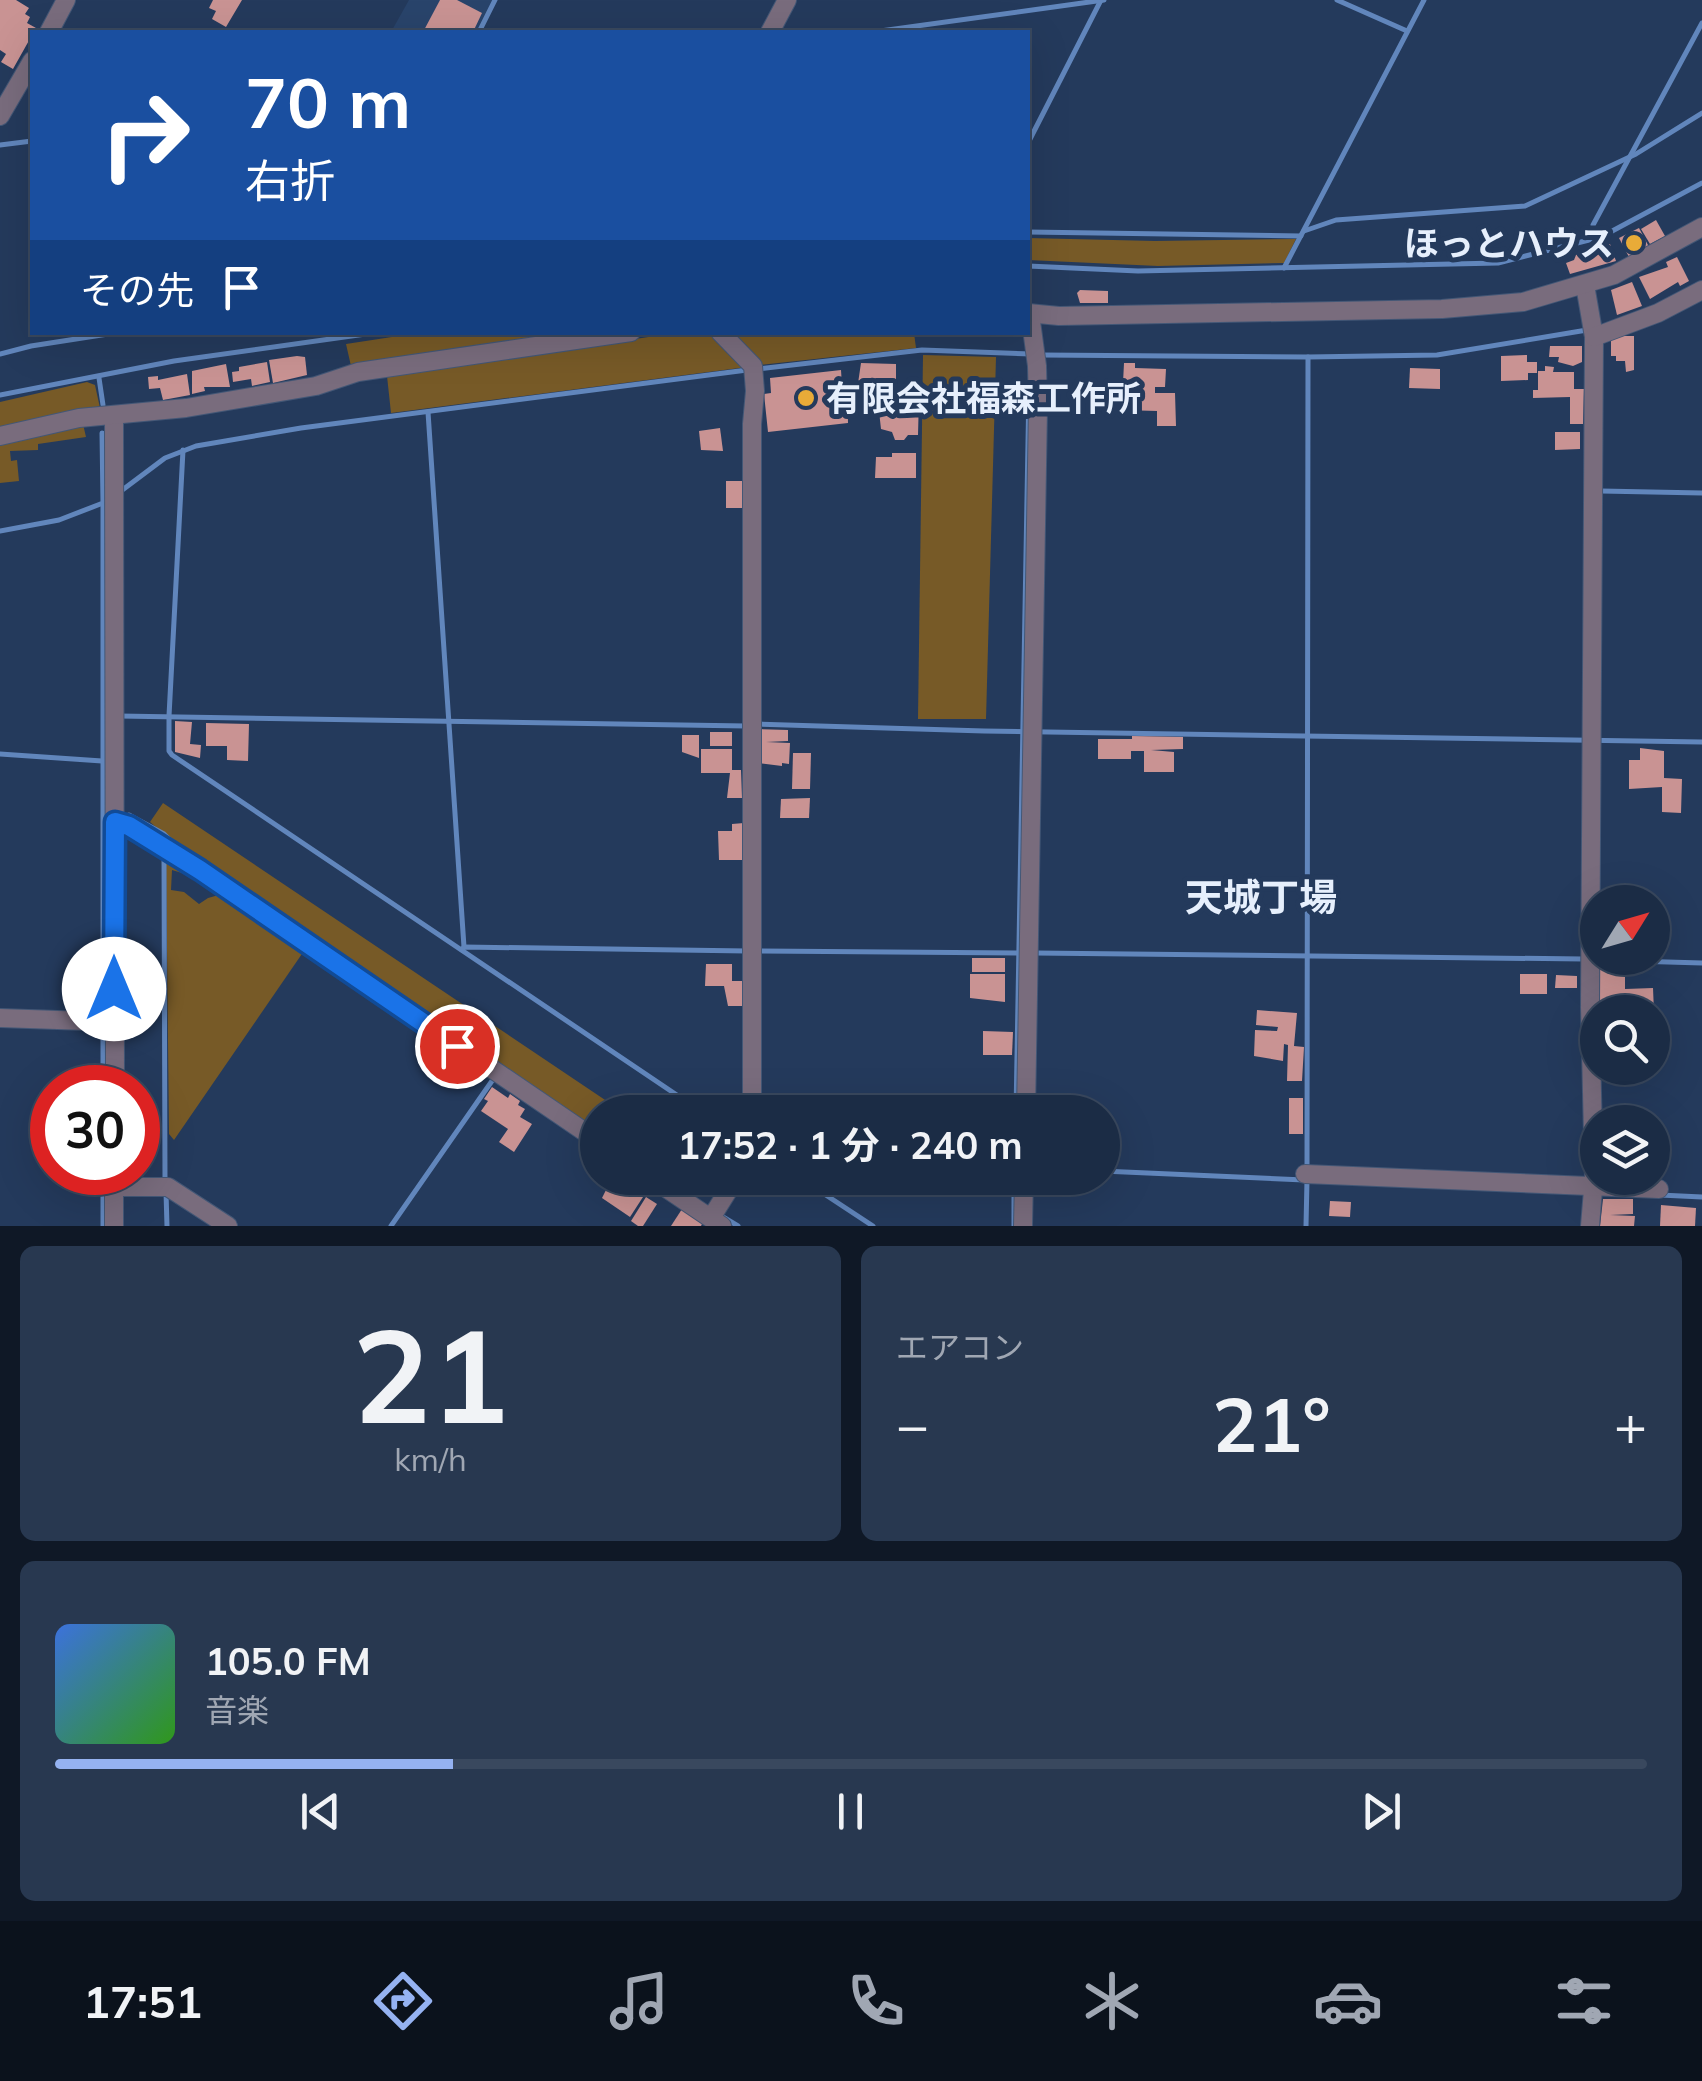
<!DOCTYPE html>
<html lang="ja">
<meta charset="utf-8">
<style>
body{margin:0;font-family:Mulish,"Noto Sans JP",sans-serif;background:#283850;color:#f1f3f6;height:100vh;display:flex;flex-direction:column;font-size:38px;white-space:nowrap}
*{box-sizing:border-box;margin:0}
p{font-size:32px;color:#a0a7b3}
.icon{flex:none;width:55px;height:55px;fill:none;stroke:currentColor;stroke-width:2;stroke-linecap:round;stroke-linejoin:round}
.map{position:relative;height:1226px;overflow:hidden}
.drawer{display:flex;flex-direction:column;gap:20px;padding:20px;background:#0f1826;flex:1}
.drawer>*{flex:none}
.hud{position:absolute;left:30px;top:30px;width:1000px;height:305px;border-radius:0px;box-shadow:0 10px 40px #0002,0 0 0 2px #39485e;background:#1a4fa0;color:#fff;overflow:hidden}
.needle{width:65px;rotate:53deg}
.tools{position:absolute;left:1580px;top:885px;display:grid;gap:20px}
.tools a{display:grid;place-items:center;width:90px;height:90px;border-radius:50%;background:#1b2c45;box-shadow:0 10px 40px #0002,0 0 0 2px #39485e;font-size:50px}
.speed{position:absolute;left:30px;top:1065px;display:flex;gap:20px;font-size:50px;font-weight:700;text-align:center}
.speed>*{display:grid;place-content:center;width:130px;height:130px;border-radius:50%;background:#1b2c45;box-shadow:0 10px 40px #0002,0 0 0 2px #39485e;line-height:1}
.speed .limit{border:15px solid #d22;background:#fff;color:#111}
.pin{position:absolute;display:grid;place-items:center;width:85px;height:85px;color:#fff;margin:-42px;border:5px solid #fff;border-radius:50%;box-shadow:0 2px 10px #0007}
.me{position:absolute;width:110px;margin:-55px;rotate:0deg;stroke-linejoin:round;filter:drop-shadow(0 0 8px #0008)}
.turn{display:flex;align-items:center;gap:35px;height:210px;padding:0 50px;font-size:45px}
.turn .icon{width:130px;height:130px;stroke-width:2.5}
.turn b{display:block;font-size:70px;line-height:85px}
.then{display:flex;align-items:center;height:95px;padding:0 50px;background:#0003;gap:20px;font-size:38px}
.big{font-size:75px;font-weight:700;line-height:1.1}
.drawer .widget{flex:1;display:flex;flex-direction:column;justify-content:center;gap:15px;min-width:0;padding:0 35px;border-radius:15px;background:#283850}
.drawer .dial{align-items:center;gap:0}
.dial b{font-size:130px;line-height:1}
.song{display:flex;align-items:center;gap:30px}
.cover{width:120px;height:120px;border-radius:15px;background:linear-gradient(135deg,hsl(220 70% 55%),hsl(110 70% 35%))}
.played{height:10px;border-radius:5px;background:linear-gradient(90deg,#95b2f1 25%,#39485e 25%)}
.keys{display:flex;justify-content:space-around;direction:ltr}
.heat{display:flex;justify-content:space-between;align-items:center;font-size:55px;direction:ltr}
.drawer .tiles{flex:1;display:grid;gap:20px;grid-template-columns:1fr 1fr}
.widget:last-child{grid-column:span 2}
.trip{position:absolute;left:580px;top:1095px;width:540px;height:100px;border-radius:50px;background:#1b2c45;box-shadow:0 10px 40px #0002,0 0 0 2px #39485e;font-weight:700;line-height:100px;text-align:center}
.tabs{display:flex;height:160px;justify-content:space-around;align-items:center;background:#0b121c;color:#a0a7b3}
.tabs .icon{width:70px;height:70px}
.tabs .selected{color:#95b2f1}
.tabs b{font-size:45px;color:#f1f3f6}
.map>svg:first-child{display:block}
</style>
<div class="map">
<svg width="1702" height="1226" viewBox="0 0 1702 1226">
<rect width="100%" height="100%" fill="#243a5c"/>
<polygon fill="#29446b" points="409,0 495,0 478,32 391,32"/>
<g fill="#775a27">
<polygon points="1028,238 1155,241 1296,239 1284,263 1158,266 1028,260"/>
<path d="M682,332C721,333 721,341 747,367L391,413L387,376Z"/>
<polygon points="418,333 581,333 351,366 346,344"/>
<polygon points="728,333 914,333 916,348 759,365"/>
<polygon points="923,355 996,357 986,719 918,719"/>
<polygon points="87,382 95,385 100,408 0,430 0,402"/>
<polygon points="83,424 86,437 38,444 38,450 10,451 11,461 17,460 19,481 0,483 0,443"/>
<polygon points="163,803 623,1112 598,1112 597,1129 180,847 150,822"/>
<polygon points="166,857 195,877 172,870 171,890 184,892 199,904 208,898 226,893 306,948 174,1140 169,1134"/>
</g>
<g fill="none" stroke-linecap="round" stroke-linejoin="round">
<g stroke="#6186bc" stroke-width="5">
<polyline points="1337,0 1407,31"/>
<polyline points="479,32 495,0"/>
<polyline points="873,32 1104,0"/>
<polyline points="1028,143 1101,0"/>
<polyline points="0,145 32,141"/>
<polyline points="1304,231 1336,220 1525,206 1636,154 1702,113"/>
<polyline points="1028,232 1301,236"/>
<polyline points="1596,239 1593,225 1702,23"/>
<polyline points="1028,266 1138,271 1498,263 1601,237 1702,183"/>
<polyline points="1284,268 1424,0"/>
<polyline points="0,354 31,346 121,332"/>
<polyline points="1042,355 1308,357 1437,355 1587,330"/>
<polyline points="758,369 922,350 1031,354"/>
<polyline points="99,378 103,405"/>
<polyline points="0,395 174,361 380,332"/>
<polyline points="428,412 464,947"/>
<polyline points="183,450 169,716 169,751 172,755 702,1112"/>
<polyline points="121,491 165,458 196,446 301,428 747,370"/>
<polyline points="1601,491 1702,493"/>
<polyline points="0,531 59,520 103,503 102,433"/>
<polyline points="119,716 746,726"/>
<polyline points="755,724 984,731 1702,742"/>
<polyline points="0,754 102,761"/>
<polyline points="129,815 164,834 177,847"/>
<polyline points="164,853 165,1181"/>
<polyline points="462,950 464,947 747,951"/>
<polyline points="758,951 1017,953"/>
<polyline points="1035,953 1583,959"/>
<polyline points="1598,960 1702,963"/>
<polyline points="103,1015 103,503"/>
<polyline points="103,1026 103,1088"/>
<polyline points="1016,1112 1029,387"/>
<polyline points="1307,1169 1308,357"/>
<polyline points="1102,1171 1304,1180"/>
<polyline points="103,1172 103,1226"/>
<polyline points="800,1178 873,1226"/>
<polyline points="166,1192 167,1226"/>
<polyline points="1660,1195 1702,1197"/>
<polyline points="723,1217 738,1226"/>
<polyline points="391,1226 494,1078"/>
<polyline points="1014,1226 1014,1178"/>
<polyline points="1306,1226 1307,1180"/>
</g>
</g>
<g fill="#c99393">
<polygon points="0,0 16,0 29,8 25,14 30,17 27,23 36,28 13,69 1,62 6,54 0,50"/>
<polygon points="213,0 242,0 226,27 212,19 216,11 209,8"/>
<polygon points="440,0 457,0 482,13 473,32 423,32"/>
<polygon points="1656,220 1665,236 1650,244 1641,229"/>
<polygon points="1639,228 1649,247 1629,257 1619,238"/>
<polygon points="1610,244 1616,261 1570,274 1566,263 1574,260 1576,255"/>
<polygon points="1677,257 1689,281 1680,286 1678,282 1650,299 1639,277 1668,267 1666,262"/>
<polygon points="1632,282 1642,306 1617,315 1611,290"/>
<polygon points="1080,290 1108,291 1108,303 1080,303 1077,293"/>
<polygon points="1611,336 1634,336 1634,370 1626,372 1625,361 1616,361 1616,356 1611,356"/>
<polygon points="1550,346 1582,346 1582,362 1573,366 1558,362 1559,357 1549,357"/>
<polygon points="1527,355 1527,362 1537,362 1537,373 1528,373 1528,380 1501,381 1501,356"/>
<polygon points="297,356 305,357 307,375 273,383 269,360"/>
<polygon points="267,362 270,382 252,386 251,379 233,382 232,372 239,371 239,367"/>
<polygon points="861,363 896,364 896,392 910,393 910,397 919,397 918,435 908,435 904,440 895,440 892,432 881,429 879,411 886,411 887,388 881,388 881,384 864,383 864,391 857,390"/>
<polygon points="1124,363 1135,363 1135,368 1166,369 1165,387 1155,387 1155,393 1175,393 1176,426 1157,426 1157,411 1122,410 1122,388 1135,388 1135,383 1123,383"/>
<polygon points="226,364 230,387 204,387 205,391 192,394 192,371"/>
<polygon points="1545,366 1554,367 1553,372 1574,372 1574,389 1584,389 1583,424 1570,424 1570,397 1533,398 1533,390 1538,390 1538,371 1545,371"/>
<polygon points="1410,368 1440,369 1440,389 1409,388"/>
<polygon points="841,370 842,386 847,386 848,423 768,432 764,394 771,393 770,378"/>
<polygon points="187,374 190,395 163,400 160,388 149,389 148,377 158,376 158,380"/>
<polygon points="720,428 723,451 701,450 699,431"/>
<polygon points="1555,432 1580,432 1580,449 1555,450"/>
<polygon points="892,453 916,453 916,478 875,478 876,457 892,457"/>
<rect x="726" y="481" width="16" height="27"/>
<polygon points="175,721 192,722 190,744 201,745 200,758 175,752"/>
<polygon points="206,723 249,724 248,761 227,760 227,746 206,746"/>
<polygon points="757,729 788,730 788,741 766,742 790,743 789,764 782,763 782,766 758,763"/>
<rect x="710" y="732" width="22" height="14"/>
<polygon points="682,735 699,735 699,758 682,752"/>
<polygon points="1132,736 1183,737 1183,749 1151,750 1174,752 1174,772 1144,772 1144,751 1131,751 1131,759 1098,759 1098,739 1132,739"/>
<polygon points="1640,748 1664,751 1664,778 1682,779 1681,813 1662,812 1662,787 1629,789 1629,760 1640,760"/>
<polygon points="701,749 732,749 732,770 741,770 742,798 727,798 730,773 701,773"/>
<polygon points="793,753 811,753 810,789 792,789"/>
<polygon points="810,798 809,818 780,818 781,799"/>
<polygon points="744,823 744,860 719,860 718,831 732,831 732,824"/>
<rect x="972" y="958" width="33" height="14"/>
<polygon points="706,964 732,964 732,981 743,981 742,1006 728,1006 724,986 705,986"/>
<polygon points="1620,965 1625,967 1625,989 1653,988 1654,1012 1623,1012 1623,1001 1597,1001 1597,966"/>
<polygon points="970,974 1005,974 1005,1002 970,998"/>
<rect x="1520" y="974" width="27" height="20"/>
<polygon points="1556,975 1577,976 1577,988 1555,988"/>
<polygon points="1257,1010 1297,1013 1294,1046 1304,1047 1302,1081 1287,1081 1288,1045 1284,1044 1283,1061 1254,1056 1255,1030 1277,1031 1278,1027 1256,1025"/>
<polygon points="983,1031 1013,1032 1012,1055 983,1055"/>
<polygon points="492,1087 508,1098 510,1094 520,1101 518,1105 525,1109 520,1117 532,1124 514,1152 499,1142 508,1129 481,1111 488,1101 484,1099"/>
<rect x="1289" y="1098" width="14" height="36"/>
<polygon points="612,1178 643,1197 630,1217 602,1198"/>
<polygon points="646,1197 657,1204 643,1226 638,1226 631,1221"/>
<polygon points="1603,1199 1633,1199 1633,1214 1610,1215 1635,1216 1634,1226 1600,1226"/>
<polygon points="1330,1201 1351,1202 1350,1217 1329,1216"/>
<polygon points="1661,1205 1696,1208 1695,1226 1660,1226"/>
<polygon points="682,1209 703,1222 701,1226 671,1226"/>
</g>
<g fill="none" stroke-linecap="round" stroke-linejoin="round">
<defs>
<g id="street">
<polyline points="49,32 66,0"/>
<polyline points="770,32 787,0"/>
<polyline points="0,116 32,61"/>
<polyline points="1585,285 1594,337 1590,1007 1594,1178 1590,1226"/>
<polyline points="1028,313 1059,316 1442,309 1523,302 1614,275 1702,227"/>
<polyline points="720,332 753,366 755,391 752,424 752,1112"/>
<polyline points="1594,337 1658,313 1702,290"/>
<polyline points="114,415 115,1088"/>
<polyline points="0,436 79,418 186,408 316,386 358,372 631,332"/>
<polyline points="115,822 129,826 200,870 598,1141"/>
<polyline points="0,1018 115,1022"/>
<polyline points="1026,1112 1038,407 1037,366 1030,314"/>
<polyline points="114,1172 114,1226"/>
<polyline points="1305,1174 1659,1189"/>
<polyline points="651,1178 722,1226"/>
<polyline points="114,1187 168,1187 228,1226"/>
<polyline points="711,1218 736,1178"/>
<polyline points="1023,1226 1024,1178"/>
</g>
</defs>
<use href="#street" stroke="#435776" stroke-width="20"/>
<use href="#street" stroke="#796c7d" stroke-width="18"/>
</g>
<g fill="none" stroke-linecap="round" stroke-linejoin="round">
<defs>
<polyline id="route" points="114,989 115,822 129,826 200,870 457,1046"/>
</defs>
<use href="#route" stroke="#114b97" stroke-width="25"/>
<use href="#route" stroke="#1a73e8" stroke-width="18"/>
</g>
<g fill="#e9ab38" stroke="#243a5c" stroke-width="4">
<circle cx="1634" cy="243" r="10"/>
<circle cx="806" cy="398" r="10"/>
</g>
<g text-anchor="middle" dominant-baseline="central" stroke-width="10" stroke-linejoin="round" paint-order="stroke">
<g font-size="35" font-weight="bold" fill="#e6effc" stroke="#243a5c" text-anchor="end">
<text x="1614" y="243">ほっとハウス</text>
<text x="826" y="398" text-anchor="start">有限会社福森工作所</text>
</g>
<g font-size="38" font-weight="bold" fill="#e6effc" stroke="#243a5c">
<text x="1261" y="897">天城丁場</text>
</g>
</g>
</svg>
<div class="tools">
<a><svg class="needle" viewBox="-14 -14 28 28"><path d="M0-13l5 13h-10z" fill="#e53935"/><path d="M0 13l5-13h-10z" fill="#a0a7b3"/></svg></a>
<a><svg class="icon" aria-label="search" viewBox="0 0 24 24"><circle cx="10" cy="10" r="6"/><path d="M15 15l6 6"/></svg></a>
<a><svg class="icon" aria-label="layers" viewBox="0 0 24 24"><path d="M12 4l9 5-9 5-9-5zM3 14l9 5 9-5"/></svg></a>
</div>
<div class="speed"><div class="limit">30</div></div>
<div class="pin" style="left:457px;top:1046px;background:#d93025"><svg class="icon" aria-label="arrive" viewBox="0 0 24 24"><path d="M6 21V4h12l-3 4 3 4H6"/></svg></div>
<svg class="me" style="left:114px;top:989px" viewBox="-20 -20 40 40"><circle r="19" fill="#fff"/><path d="M0-13L10 11 0 6-10 11z" fill="#1a73e8"/></svg>
<div class="trip">17:52 · 1 分 · 240 m</div>
<div class="hud">
<div class="turn"><svg class="icon" aria-label="right" viewBox="0 0 24 24"><path d="M7 20v-9h11M14 6l5 5-5 5"/></svg><div><b>70 m</b>右折</div></div>
<div class="then">その先<svg class="icon" aria-label="arrive" viewBox="0 0 24 24"><path d="M6 21V4h12l-3 4 3 4H6"/></svg></div>
</div>
</div>
<section class="drawer">
<div class="tiles">
<div class="widget dial"><b>21</b><p>km/h</p></div>
<div class="widget"><p>エアコン</p>
<div class="heat"><a>−</a><b class="big">21°</b><a>+</a></div>
</div>
<div class="widget">
<div class="song"><i class="cover"></i><div><b>105.0 FM</b><p>音楽</p></div></div>
<div class="played"></div>
<div class="keys"><svg class="icon" aria-label="previous" viewBox="0 0 24 24"><path d="M18 5L8 12l10 7zM5 5v14"/></svg><svg class="icon" aria-label="pause" viewBox="0 0 24 24"><path d="M8 5v14M16 5v14"/></svg><svg class="icon" aria-label="next" viewBox="0 0 24 24"><path d="M6 5l10 7-10 7zM19 5v14"/></svg></div>
</div>
</div>
</section>
<nav class="tabs">
<b>17:51</b>
<svg class="icon selected" aria-label="directions" viewBox="0 0 24 24"><path d="M12 3l9 9-9 9-9-9zM9 14v-3h6M13 9l2 2-2 2"/></svg>
<svg class="icon" aria-label="music" viewBox="0 0 24 24"><path d="M9 18V5l10-2v13"/><circle cx="6" cy="18" r="3"/><circle cx="16" cy="16" r="3"/></svg>
<svg class="icon" aria-label="phone" viewBox="0 0 24 24"><path d="M5 4h4l2 5-3 2q2 4 5 5l2-3 5 2v4C11 20 4 13 5 4z"/></svg>
<svg class="icon" aria-label="climate" viewBox="0 0 24 24"><path d="M12 3v18M4 7l16 10M4 17L20 7"/></svg>
<svg class="icon" aria-label="car" viewBox="0 0 24 24"><path d="M5 17H2v-5l4-1 3-4h7l3 4 3 1v5h-3M9 17h6M6 11h13"/><circle cx="7" cy="17" r="2"/><circle cx="17" cy="17" r="2"/></svg>
<svg class="icon" aria-label="filters" viewBox="0 0 24 24"><path d="M4 7h16M4 17h16"/><circle cx="9" cy="7" r="2"/><circle cx="15" cy="17" r="2"/></svg>
</nav>
